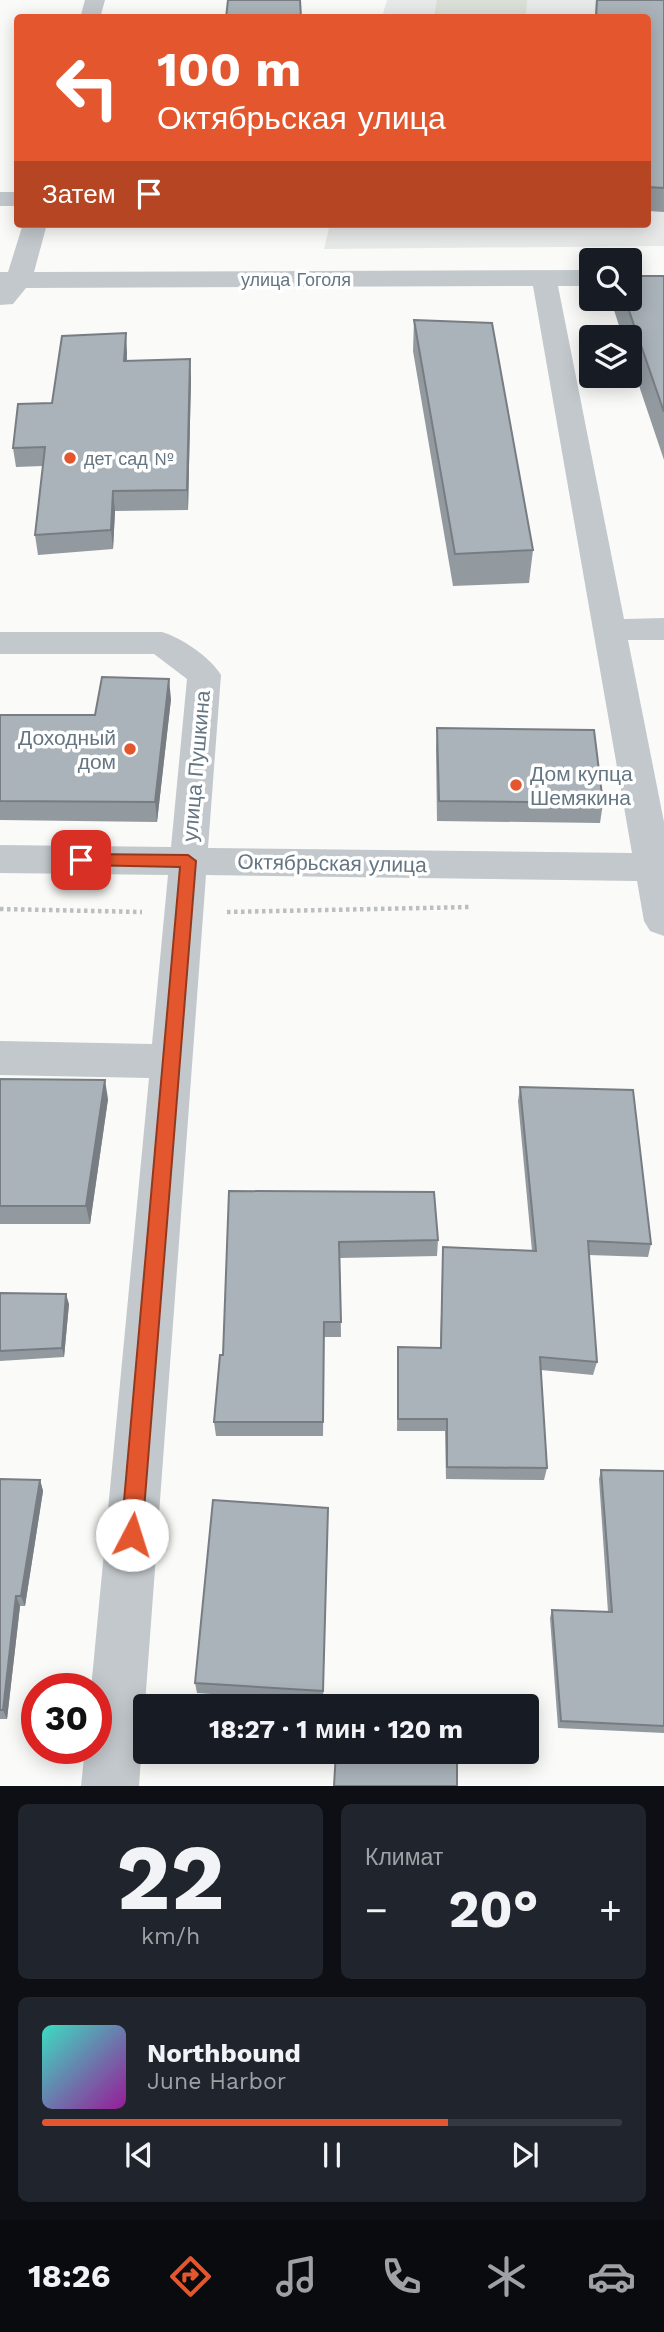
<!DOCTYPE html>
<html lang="ru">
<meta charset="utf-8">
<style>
body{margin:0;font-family:"Work Sans",sans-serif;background:#20242c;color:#f1f3f6;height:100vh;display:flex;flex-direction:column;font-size:26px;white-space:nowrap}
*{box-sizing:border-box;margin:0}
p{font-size:23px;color:#9ea1a6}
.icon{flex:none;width:38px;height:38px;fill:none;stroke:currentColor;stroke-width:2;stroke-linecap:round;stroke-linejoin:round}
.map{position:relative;height:1786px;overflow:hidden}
.side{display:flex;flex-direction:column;gap:18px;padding:18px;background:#0d0f14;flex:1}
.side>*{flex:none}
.guide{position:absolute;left:14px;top:14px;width:637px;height:214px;border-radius:7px;box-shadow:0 4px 18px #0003;background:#e4572e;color:#fff;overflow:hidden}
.buttons{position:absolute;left:579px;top:248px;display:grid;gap:14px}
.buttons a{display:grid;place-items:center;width:63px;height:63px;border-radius:7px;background:#171b24;box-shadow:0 4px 18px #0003;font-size:35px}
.speed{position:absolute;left:21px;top:1673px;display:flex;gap:14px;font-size:35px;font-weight:700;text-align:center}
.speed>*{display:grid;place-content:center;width:91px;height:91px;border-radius:50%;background:#171b24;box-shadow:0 4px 18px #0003;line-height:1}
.speed .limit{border:10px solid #d22;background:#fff;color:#111}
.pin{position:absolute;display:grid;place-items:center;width:60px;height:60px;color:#fff;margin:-30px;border-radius:14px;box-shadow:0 4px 10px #0006}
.me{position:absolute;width:77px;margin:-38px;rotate:5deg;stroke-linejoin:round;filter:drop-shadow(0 0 5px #0008)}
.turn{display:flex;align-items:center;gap:24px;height:147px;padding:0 28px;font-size:32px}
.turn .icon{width:91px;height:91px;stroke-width:2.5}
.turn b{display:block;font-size:49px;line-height:60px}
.then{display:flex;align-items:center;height:66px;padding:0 28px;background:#0003;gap:14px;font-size:26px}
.big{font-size:52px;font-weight:700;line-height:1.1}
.side .tile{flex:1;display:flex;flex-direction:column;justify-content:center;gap:10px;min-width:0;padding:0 24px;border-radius:10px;background:#20242c}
.side .dial{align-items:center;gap:0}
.dial b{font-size:91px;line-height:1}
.song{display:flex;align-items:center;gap:21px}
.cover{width:84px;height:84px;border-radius:10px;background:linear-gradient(135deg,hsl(170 70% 55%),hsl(300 70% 35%))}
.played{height:7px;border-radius:4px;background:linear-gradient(90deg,#e4572e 70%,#363941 70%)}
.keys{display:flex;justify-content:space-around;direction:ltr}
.heat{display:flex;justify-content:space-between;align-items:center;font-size:38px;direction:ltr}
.side .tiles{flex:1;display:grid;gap:18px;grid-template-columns:1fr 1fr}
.tile:last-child{grid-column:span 2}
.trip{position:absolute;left:133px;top:1694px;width:406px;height:70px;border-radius:7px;background:#171b24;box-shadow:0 4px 18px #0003;font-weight:700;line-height:70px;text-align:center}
.tab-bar{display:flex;height:112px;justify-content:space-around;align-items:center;background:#090b0e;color:#9ea1a6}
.tab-bar .icon{width:49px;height:49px}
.tab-bar .current{color:#e4572e}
.tab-bar b{font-size:32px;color:#f1f3f6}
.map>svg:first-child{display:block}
</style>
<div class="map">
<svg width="664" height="1786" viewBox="0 0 664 1786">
<rect width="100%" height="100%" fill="#fafaf8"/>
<polygon fill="#e8e9e9" points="387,0 664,0 664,246 324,249 330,224 648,224 648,18 382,17"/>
<polygon fill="#dadfd7" points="437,0 527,0 526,17 434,17"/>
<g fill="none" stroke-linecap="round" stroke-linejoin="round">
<g stroke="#bbbfc2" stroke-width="4.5" stroke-dasharray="3.5 3.5" stroke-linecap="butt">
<polyline points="0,909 142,912"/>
<polyline points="227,912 471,907"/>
</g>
<g fill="#c3c8cc" fill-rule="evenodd">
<polygon points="85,0 105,0 100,18 80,18"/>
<rect x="0" y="192" width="18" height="14"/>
<path d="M23,224H47L34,272L592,270V286H558L624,619L664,618V640H628L664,822V936L650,931L644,921L637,881L206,875L139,1786H81L85,1748H96V1689H91L149,1078L0,1075V1041L152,1044L168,875L0,873V845L171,847L187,679L154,654H0V632H162C182,638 210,657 221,675L208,848L632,853L533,286L26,288L13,304L0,305V272H8Z"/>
</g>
</g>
<g fill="#929a9f">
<polygon points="596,0 664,0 664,212 648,211 648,18 595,18"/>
<polygon points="664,276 664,460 630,359 630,338 623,338 613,307 614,299 630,299"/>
<polygon points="414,320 533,550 529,583 453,586 413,351"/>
<polygon points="127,352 127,361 191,378 188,510 115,511 113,549 38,555 35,535 43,466 16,467 13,448 52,403"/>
<polygon points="171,699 157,822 0,820 0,715 95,715"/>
<polygon points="437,728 603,803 600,823 437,821 436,748"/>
<polygon points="0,1079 108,1099 90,1224 0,1224"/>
<polygon points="520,1087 651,1244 648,1257 589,1255 597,1362 593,1375 541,1370 547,1468 544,1480 446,1479 445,1431 397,1431 398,1347 440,1348 443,1247 532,1251 518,1101"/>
<polygon points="229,1191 438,1240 437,1256 340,1258 341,1337 324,1337 323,1436 216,1436 214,1422 223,1355"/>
<polygon points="0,1293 69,1304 64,1357 0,1361"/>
<polygon points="601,1470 664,1471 664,1733 558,1728 550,1618 552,1610 608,1612 599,1479"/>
<polygon points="0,1479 40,1480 43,1491 25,1606 20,1606 7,1719 0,1719"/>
<polygon points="328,1521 323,1702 197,1693 195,1683"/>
</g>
<g fill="#777d82">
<polygon points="126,333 127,352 126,380 124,361"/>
<polygon points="190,359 191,378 188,510 187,490"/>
<polygon points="113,491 115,511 113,549 111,530"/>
<polygon points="169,679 171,699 157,822 155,802"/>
<polygon points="105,1080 108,1099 90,1224 86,1206"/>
<polygon points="66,1294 69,1304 64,1357 62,1348"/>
<polygon points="40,1480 43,1491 25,1606 21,1596"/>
<polygon points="16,1596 20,1606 7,1719 3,1710"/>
</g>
<g fill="#aab3b9" stroke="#777d82" stroke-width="2">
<polygon points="228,0 300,0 301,18 226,18"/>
<polygon points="597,0 664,0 664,188 648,187 648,18 596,18"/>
<polygon points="630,276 664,276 664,412 625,299 630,299"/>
<polygon points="414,320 492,323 533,550 455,554"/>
<polygon points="126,333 124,361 190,359 187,490 113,491 111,530 35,535 45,447 13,448 18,404 52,403 62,336"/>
<polygon points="102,677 169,679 155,802 0,801 0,715 95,715"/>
<polygon points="437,728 594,730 603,803 439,801"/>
<polygon points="0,1079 105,1080 86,1206 0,1206"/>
<polygon points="520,1087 633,1090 651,1244 588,1241 597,1362 540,1357 547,1468 447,1467 447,1419 398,1419 398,1347 441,1348 443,1247 536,1251"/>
<polygon points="229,1191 434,1192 438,1240 339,1242 341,1322 324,1322 323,1422 214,1422 220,1355 223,1355"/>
<polygon points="0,1293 66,1294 62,1348 0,1351"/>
<polygon points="601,1470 664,1471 664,1726 561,1721 552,1610 612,1612"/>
<polygon points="0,1479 40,1480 21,1596 16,1596 3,1710 0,1710"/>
<polygon points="213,1500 328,1508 323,1691 195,1683"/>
<polygon points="336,1752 457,1752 457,1786 334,1786"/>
</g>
<polygon fill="#e4572e" stroke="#94391e" stroke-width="2" points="81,854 188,855 196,861 142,1535 139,1543 132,1546 124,1543 121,1535 180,867 81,865 73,860"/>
<g fill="#e4572e" stroke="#fff" stroke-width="2.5">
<circle cx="70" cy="458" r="7"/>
<circle cx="130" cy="749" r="7"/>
<circle cx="516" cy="785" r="7"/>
</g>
<g text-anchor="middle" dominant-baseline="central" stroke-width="7" stroke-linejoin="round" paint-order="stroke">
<g font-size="18" fill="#657683" stroke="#fff">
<text x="296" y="279">улица Гоголя</text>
</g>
<g font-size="18" fill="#657683" stroke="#fff" text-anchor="start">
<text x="84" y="458">дет сад №</text>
</g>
<g font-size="21" fill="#657683" stroke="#fff" text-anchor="end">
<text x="116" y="737">Доходный<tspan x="116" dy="24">дом</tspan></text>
<text x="530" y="773" text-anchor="start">Дом купца<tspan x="530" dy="24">Шемякина</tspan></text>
</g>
<g font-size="21" fill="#657683" stroke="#fff">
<text transform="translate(196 766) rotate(-85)">улица Пушкина</text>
<text transform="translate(332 863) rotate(1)">Октябрьская улица</text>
</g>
</g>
</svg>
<div class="buttons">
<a><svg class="icon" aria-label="search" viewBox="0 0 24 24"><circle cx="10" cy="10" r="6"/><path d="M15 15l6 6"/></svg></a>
<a><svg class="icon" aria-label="layers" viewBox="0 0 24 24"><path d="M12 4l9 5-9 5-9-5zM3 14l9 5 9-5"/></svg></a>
</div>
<div class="speed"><div class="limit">30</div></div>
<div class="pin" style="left:81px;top:860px;background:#d93025"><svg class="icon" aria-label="arrive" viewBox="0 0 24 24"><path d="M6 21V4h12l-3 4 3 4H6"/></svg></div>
<svg class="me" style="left:132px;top:1535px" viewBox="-20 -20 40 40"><circle r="19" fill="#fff"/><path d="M0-13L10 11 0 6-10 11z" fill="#e4572e"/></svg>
<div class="trip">18:27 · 1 мин · 120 m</div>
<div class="guide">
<div class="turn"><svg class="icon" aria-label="left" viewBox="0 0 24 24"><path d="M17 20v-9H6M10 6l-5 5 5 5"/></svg><div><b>100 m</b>Октябрьская улица</div></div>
<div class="then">Затем<svg class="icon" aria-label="arrive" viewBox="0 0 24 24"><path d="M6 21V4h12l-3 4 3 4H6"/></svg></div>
</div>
</div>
<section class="side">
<div class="tiles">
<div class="tile dial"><b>22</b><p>km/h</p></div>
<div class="tile"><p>Климат</p>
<div class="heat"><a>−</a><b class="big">20°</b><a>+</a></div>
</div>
<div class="tile">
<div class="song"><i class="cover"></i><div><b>Northbound</b><p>June Harbor</p></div></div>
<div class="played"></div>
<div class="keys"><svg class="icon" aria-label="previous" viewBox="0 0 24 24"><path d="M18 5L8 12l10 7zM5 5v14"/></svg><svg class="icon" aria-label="pause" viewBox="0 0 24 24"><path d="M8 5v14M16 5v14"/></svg><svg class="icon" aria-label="next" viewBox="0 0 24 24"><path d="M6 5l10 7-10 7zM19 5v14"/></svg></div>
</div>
</div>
</section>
<nav class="tab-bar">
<b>18:26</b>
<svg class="icon current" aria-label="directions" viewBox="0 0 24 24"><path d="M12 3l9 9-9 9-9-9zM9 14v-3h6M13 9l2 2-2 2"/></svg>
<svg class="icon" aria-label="music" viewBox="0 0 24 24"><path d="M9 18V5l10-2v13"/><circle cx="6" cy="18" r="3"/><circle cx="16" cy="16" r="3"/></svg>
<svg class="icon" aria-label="phone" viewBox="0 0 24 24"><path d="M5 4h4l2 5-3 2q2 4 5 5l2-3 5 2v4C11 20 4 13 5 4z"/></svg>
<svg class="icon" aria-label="climate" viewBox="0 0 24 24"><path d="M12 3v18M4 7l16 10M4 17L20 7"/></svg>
<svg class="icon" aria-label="car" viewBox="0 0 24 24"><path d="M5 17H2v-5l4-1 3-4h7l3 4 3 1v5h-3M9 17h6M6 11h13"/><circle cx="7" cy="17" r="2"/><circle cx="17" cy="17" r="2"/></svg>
</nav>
